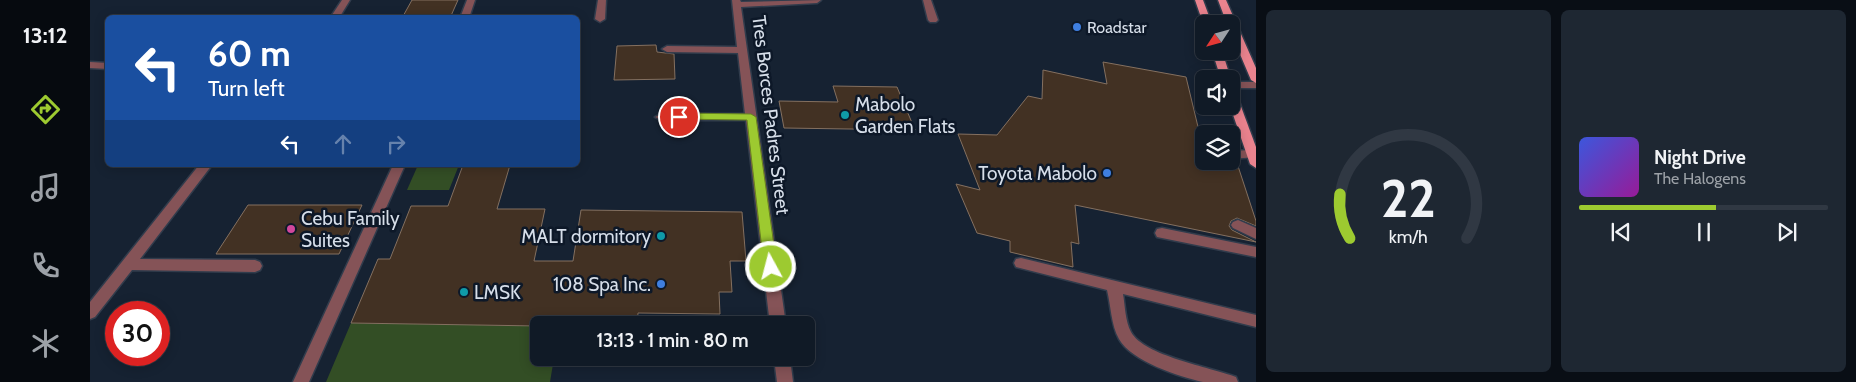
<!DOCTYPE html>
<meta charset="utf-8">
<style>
body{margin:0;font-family:Cabin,sans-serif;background:#1e2732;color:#f1f3f6;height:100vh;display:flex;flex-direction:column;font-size:19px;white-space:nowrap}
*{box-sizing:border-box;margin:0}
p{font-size:16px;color:#9ca1a7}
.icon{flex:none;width:28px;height:28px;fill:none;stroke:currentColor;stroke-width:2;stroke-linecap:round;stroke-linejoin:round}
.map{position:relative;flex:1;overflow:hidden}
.side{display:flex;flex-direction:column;gap:10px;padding:10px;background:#090e15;width:600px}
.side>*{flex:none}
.guide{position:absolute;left:15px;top:15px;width:475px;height:152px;border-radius:8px;box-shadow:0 2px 12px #0003,0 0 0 1px #303843;background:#1a4fa0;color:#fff;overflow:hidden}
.needle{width:32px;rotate:234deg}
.fabs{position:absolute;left:1105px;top:15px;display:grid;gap:10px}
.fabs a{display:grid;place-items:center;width:45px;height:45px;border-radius:8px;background:#101a26;box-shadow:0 2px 12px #0003,0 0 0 1px #303843;font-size:25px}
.speed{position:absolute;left:15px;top:301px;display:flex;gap:10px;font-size:25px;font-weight:700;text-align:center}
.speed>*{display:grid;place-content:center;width:65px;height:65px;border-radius:50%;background:#101a26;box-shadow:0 2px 12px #0003,0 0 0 1px #303843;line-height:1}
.speed .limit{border:8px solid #d22;background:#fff;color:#111}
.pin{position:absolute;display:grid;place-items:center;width:42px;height:42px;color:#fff;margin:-21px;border:2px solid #fff;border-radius:50%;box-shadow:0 1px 5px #0007}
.me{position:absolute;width:55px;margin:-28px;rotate:353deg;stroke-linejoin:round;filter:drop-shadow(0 0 4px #0008)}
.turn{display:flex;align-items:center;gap:18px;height:105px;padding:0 20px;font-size:22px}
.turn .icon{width:65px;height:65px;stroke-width:2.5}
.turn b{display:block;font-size:35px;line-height:42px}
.lanes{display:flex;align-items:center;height:48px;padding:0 20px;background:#0003;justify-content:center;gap:25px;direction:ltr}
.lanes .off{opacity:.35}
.side .widget{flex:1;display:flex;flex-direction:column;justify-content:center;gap:8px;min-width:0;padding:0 18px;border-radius:8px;background:#1e2732}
.side .dial{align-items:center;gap:0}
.dial svg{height:130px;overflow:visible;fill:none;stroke:#303843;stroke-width:7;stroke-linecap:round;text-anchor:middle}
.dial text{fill:#f1f3f6;stroke:none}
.song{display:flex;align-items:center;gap:15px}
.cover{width:60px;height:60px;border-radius:8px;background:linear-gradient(135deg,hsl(230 70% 55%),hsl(300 70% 35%))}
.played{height:5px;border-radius:2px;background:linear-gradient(90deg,#9dca30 55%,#303843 55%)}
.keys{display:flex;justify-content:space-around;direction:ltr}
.side .tiles{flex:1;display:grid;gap:10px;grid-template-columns:repeat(2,1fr)}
.trip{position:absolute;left:440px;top:316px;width:285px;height:50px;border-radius:8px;background:#101a26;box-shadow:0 2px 12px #0003,0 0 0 1px #303843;font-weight:600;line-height:50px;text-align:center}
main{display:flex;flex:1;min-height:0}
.menu{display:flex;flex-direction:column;width:90px;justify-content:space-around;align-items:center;background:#060a0f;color:#9ca1a7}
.menu .icon{width:35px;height:35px}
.menu .current{color:#9dca30}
.menu b{font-size:22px;color:#f1f3f6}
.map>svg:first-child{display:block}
</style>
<main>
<nav class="menu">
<b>13:12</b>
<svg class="icon current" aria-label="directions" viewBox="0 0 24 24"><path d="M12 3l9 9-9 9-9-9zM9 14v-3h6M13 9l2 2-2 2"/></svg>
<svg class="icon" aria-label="music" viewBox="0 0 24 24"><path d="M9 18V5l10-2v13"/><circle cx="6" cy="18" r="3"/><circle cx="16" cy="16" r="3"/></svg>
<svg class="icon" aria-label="phone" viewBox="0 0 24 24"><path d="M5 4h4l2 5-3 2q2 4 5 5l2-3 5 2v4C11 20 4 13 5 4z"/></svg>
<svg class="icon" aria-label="climate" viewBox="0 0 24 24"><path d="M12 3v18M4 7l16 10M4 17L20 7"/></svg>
</nav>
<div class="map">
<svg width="1166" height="382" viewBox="0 0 1166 382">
<rect width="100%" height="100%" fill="#162232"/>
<g fill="#334e25">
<polygon points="328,165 369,165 359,190 317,190"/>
<polygon points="261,323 449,326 449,358 464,358 460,382 236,382"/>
</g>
<g fill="#423123" stroke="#847060">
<polygon points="322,0 368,0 360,18 312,18"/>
<polygon points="566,45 567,52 584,54 585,79 524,80 527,46"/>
<polygon points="1013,62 1096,77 1109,131 1124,134 1114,134 1114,161 1146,160 1166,221 1166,226 1147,218 1141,221 1139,226 1142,230 1166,242 985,205 989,244 981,242 983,267 920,252 920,241 887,233 866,184 890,190 868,134 907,135 938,96 952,99 953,70 1017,84"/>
<polygon points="743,86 807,87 825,130 694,128 689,101 748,102"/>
<polygon points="373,165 420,165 407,209 455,209 444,261 483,261 491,210 652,212 656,261 640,261 642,292 629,292 630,314 548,313 547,325 449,326 261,323 288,259 300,259 321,206 358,206"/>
<polygon points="158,205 272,205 249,254 126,254"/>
</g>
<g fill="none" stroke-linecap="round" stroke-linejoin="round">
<defs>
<g id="minor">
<polygon points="252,0 260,0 249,18 240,18"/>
<polygon points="377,0 385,0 379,18 370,18"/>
<polygon points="508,0 516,0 515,19 510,22 505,19"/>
<polygon points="642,0 650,0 651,2 731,0 727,3 651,7 696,325 680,325 656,120 571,120 565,117 571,114 655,114 648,53 577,52 572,49 577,46 647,47"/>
<polygon points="833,0 841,0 848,20 846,22 840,22 838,20"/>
<polygon points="0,62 18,63 18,69 0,68"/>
<rect x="1141" y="82" width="25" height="6"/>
<polygon points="1162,150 1166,151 1166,157 1141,159 1141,151"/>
<polygon points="109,165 122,165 50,259 165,260 170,262 172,266 170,270 165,272 42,270 5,317 0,319 0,302"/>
<polygon points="303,165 315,165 219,382 203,382"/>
<polygon points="1148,220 1166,228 1166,239 1143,228 1141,225 1143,222"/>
<polygon points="1072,228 1166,247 1166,257 1067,237 1065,233 1067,229"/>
<path d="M931,258L1166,315V327L1033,294C1035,305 1035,321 1041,332C1054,356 1120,367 1146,377L1148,382C1137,382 1124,382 1113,382C1090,377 1041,361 1029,339C1021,325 1021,306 1017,290L926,267L924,263L926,259Z"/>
<polygon points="684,358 700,358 703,382 687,382"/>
</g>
<g id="major">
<polygon points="1105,0 1113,0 1122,24 1114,24 1114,26"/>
<polygon points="1128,0 1136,0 1166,68 1166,83 1161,80 1141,33 1141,24 1137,24"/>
<polygon points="1122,51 1132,51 1141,79 1131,79"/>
<polygon points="1141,90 1146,93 1166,147 1166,168 1160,164 1140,106"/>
</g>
</defs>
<use href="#minor" stroke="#313c4c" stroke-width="3"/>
<use href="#major" stroke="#313c4c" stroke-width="3"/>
<use href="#minor" fill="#855357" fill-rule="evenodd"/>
<use href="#major" fill="#ea838e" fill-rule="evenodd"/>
</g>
<polygon fill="#9dca30" stroke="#66831f" points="589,113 661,114 666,117 687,267 685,270 676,270 674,267 657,120 585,119 584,117"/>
<g fill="#3f7fe0" stroke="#0d1828" stroke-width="2">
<circle cx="987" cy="27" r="5"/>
<circle cx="1017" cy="173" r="5"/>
<circle cx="571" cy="284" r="5"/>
</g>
<g fill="#0f9aa8" stroke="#0d1828" stroke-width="2">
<circle cx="755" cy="115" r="5"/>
<circle cx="571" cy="236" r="5"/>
<circle cx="374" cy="292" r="5"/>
</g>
<circle fill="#d1479c" stroke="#0d1828" stroke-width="2" cx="201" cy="229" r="5"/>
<g text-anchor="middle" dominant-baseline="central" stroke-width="5" stroke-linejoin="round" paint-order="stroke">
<g font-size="16" fill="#d6dee9" stroke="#0d1828" text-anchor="start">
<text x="997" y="27">Roadstar</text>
</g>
<g font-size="19" fill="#d6dee9" stroke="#0d1828" text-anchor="start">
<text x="765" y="104">Mabolo<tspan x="765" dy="22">Garden Flats</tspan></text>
<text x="1007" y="173" text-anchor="end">Toyota Mabolo</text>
<text x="211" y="218">Cebu Family<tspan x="211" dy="22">Suites</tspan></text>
<text x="561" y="236" text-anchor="end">MALT dormitory</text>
<text x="561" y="284" text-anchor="end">108 Spa Inc.</text>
<text x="384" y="292">LMSK</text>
</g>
<g font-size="19" fill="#d6dee9" stroke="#0d1828">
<text transform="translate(681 115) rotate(83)">Tres Borces Padres Street</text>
</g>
</g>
</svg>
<div class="fabs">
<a><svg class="needle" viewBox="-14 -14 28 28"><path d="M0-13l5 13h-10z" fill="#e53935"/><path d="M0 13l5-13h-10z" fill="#9ca1a7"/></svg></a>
<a><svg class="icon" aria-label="sound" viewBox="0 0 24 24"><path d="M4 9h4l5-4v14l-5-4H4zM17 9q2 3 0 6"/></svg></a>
<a><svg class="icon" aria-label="layers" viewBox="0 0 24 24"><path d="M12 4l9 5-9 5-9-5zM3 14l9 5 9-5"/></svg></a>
</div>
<div class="speed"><div class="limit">30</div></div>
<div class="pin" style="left:589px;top:117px;background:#d93025"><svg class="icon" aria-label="arrive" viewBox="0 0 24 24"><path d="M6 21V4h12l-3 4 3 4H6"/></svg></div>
<svg class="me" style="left:681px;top:267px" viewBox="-20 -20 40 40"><circle r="17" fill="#9dca30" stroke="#fff" stroke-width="3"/><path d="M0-11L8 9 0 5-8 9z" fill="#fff"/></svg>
<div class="trip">13:13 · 1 min · 80 m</div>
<div class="guide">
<div class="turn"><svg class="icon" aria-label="left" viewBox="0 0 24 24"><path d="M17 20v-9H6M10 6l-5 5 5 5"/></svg><div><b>60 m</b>Turn left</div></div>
<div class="lanes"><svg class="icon" aria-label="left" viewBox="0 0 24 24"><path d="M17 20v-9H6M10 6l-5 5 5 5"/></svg><svg class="icon off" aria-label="ahead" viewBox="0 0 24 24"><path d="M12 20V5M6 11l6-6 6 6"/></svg><svg class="icon off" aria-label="right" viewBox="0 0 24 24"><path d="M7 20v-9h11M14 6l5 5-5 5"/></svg></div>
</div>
</div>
<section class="side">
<div class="tiles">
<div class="widget dial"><svg viewBox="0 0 100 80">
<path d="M14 69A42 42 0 1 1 86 69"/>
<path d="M14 69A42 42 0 0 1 8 42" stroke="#9dca30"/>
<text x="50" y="56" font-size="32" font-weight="700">22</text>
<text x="50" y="72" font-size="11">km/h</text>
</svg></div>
<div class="widget">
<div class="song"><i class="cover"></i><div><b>Night Drive</b><p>The Halogens</p></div></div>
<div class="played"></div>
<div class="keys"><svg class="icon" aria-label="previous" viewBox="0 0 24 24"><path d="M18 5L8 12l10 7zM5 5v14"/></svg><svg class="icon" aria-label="pause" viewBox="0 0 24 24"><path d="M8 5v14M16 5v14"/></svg><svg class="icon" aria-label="next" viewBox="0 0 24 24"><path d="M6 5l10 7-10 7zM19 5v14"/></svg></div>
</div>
</div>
</section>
</main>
